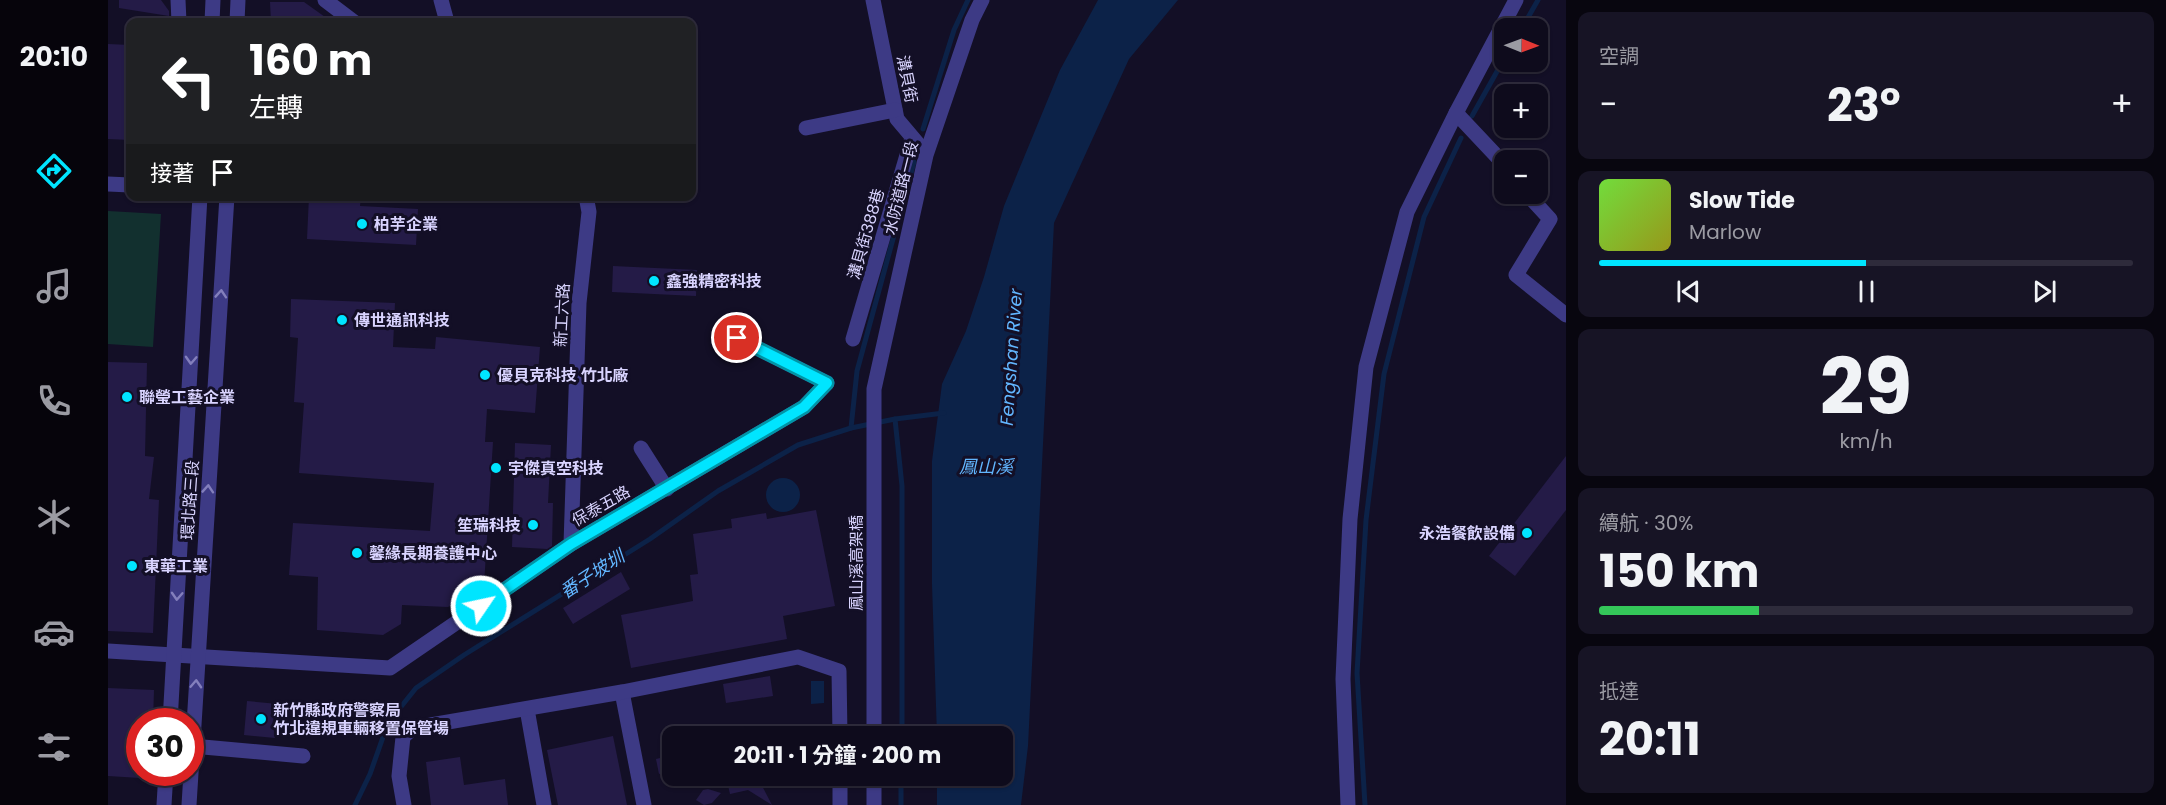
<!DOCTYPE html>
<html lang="zh-TW">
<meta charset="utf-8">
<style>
body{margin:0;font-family:Poppins,"Noto Sans TC",sans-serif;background:#171425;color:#f1f3f6;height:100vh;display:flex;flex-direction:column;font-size:22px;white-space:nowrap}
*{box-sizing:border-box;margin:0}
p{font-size:20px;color:#9b9ba3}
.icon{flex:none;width:33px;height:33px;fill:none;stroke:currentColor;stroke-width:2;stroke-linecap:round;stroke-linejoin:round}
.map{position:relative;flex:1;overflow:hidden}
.details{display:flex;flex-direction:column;gap:12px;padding:12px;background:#08060f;width:600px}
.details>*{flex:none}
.banner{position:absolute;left:18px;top:18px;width:570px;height:183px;border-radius:12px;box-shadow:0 2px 4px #0004,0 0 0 2px #2e2b3b;background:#202124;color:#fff;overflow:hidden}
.needle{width:39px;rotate:91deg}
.fabs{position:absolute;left:1386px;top:18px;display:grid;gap:12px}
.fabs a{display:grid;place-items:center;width:54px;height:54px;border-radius:12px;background:#0e0b1c;box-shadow:0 2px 4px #0004,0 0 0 2px #2e2b3b;font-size:30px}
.speed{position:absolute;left:18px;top:708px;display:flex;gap:12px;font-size:30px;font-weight:700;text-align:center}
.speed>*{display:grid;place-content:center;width:78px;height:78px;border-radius:50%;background:#0e0b1c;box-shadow:0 2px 4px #0004,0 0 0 2px #2e2b3b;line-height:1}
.speed .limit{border:9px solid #d22;background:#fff;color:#111}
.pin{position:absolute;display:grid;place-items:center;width:51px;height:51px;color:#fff;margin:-26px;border:3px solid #fff;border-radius:50%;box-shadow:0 2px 6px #0007}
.me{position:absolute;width:66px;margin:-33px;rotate:56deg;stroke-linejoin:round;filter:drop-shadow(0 0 4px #0008)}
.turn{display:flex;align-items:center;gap:21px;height:126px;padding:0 24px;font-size:27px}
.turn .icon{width:78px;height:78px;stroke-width:2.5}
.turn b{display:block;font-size:42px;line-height:51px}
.then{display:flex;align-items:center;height:57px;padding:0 24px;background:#0003;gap:12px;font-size:22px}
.big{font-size:45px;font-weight:700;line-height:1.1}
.details .tile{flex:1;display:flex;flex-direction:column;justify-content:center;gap:9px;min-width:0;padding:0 21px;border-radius:12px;background:#171425}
.details .dial{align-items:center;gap:0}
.dial b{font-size:78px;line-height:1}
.song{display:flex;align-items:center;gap:18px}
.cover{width:72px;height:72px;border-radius:9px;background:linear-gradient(135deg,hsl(100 70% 55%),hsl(60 70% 35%))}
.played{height:6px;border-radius:3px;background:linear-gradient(90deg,#00e5ff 50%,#2e2b3b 50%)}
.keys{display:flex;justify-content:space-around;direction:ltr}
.heat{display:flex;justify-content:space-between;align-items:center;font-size:33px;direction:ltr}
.charge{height:9px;border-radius:4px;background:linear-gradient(90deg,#34c759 30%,#2e2b3b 0)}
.trip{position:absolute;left:554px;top:726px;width:351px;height:60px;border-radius:12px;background:#0e0b1c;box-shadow:0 2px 4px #0004,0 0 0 2px #2e2b3b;font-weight:700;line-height:60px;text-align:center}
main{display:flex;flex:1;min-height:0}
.tabs{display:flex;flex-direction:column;width:108px;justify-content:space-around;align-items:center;background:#06040b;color:#9b9ba3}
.tabs .icon{width:42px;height:42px}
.tabs .active{color:#00e5ff}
.tabs b{font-size:27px;color:#f1f3f6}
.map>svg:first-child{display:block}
</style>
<main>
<nav class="tabs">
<b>20:10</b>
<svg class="icon active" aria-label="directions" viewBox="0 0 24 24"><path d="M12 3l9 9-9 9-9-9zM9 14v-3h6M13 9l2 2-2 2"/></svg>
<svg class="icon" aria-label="music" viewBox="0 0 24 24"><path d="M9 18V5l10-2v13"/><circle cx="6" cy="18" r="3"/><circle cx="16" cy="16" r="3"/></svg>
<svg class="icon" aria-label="phone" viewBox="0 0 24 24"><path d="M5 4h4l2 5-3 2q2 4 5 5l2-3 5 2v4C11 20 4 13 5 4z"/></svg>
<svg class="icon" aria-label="climate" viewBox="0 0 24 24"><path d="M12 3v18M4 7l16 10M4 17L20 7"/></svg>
<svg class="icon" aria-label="car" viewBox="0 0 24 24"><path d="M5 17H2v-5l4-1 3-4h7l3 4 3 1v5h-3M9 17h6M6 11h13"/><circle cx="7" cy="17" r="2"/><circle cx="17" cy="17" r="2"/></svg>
<svg class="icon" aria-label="filters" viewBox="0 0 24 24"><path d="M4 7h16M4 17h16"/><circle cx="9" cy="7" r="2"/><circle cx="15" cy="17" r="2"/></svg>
</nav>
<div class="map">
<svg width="1458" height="805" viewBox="0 0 1458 805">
<rect width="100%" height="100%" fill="#130f26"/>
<polygon fill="#12302f" points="0,211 53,214 45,347 0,344"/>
<g fill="#0c2248">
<polygon points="990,0 1070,0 1021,59 946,223 920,746 913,805 829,805 829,776 894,776 894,736 829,736 824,584 824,461 834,384 858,331 876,277 896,206 952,70"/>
<circle cx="675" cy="495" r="17"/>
<polygon points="703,681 716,681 716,703 703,704"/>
</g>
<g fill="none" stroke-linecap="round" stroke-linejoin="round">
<g stroke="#0c2248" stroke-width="5">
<polyline points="1414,28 1430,0"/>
<polyline points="1364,116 1396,59"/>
<polyline points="815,129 846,30 860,0"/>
<polyline points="787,419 794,486 794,736"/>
<polyline points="743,428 749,371 806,162"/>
<polyline points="247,805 262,774 280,723 308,688 356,655 542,539 610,491 690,445 743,428 787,419 836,413"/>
<polyline points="793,805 793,776"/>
<polyline points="1257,805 1249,673 1258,520 1276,374 1316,217 1353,138"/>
</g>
</g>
<g fill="#241b47">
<polygon points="11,0 53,0 61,11 61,16 11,8"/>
<polygon points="162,2 196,2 224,22 163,22"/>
<polygon points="0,44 22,45 22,140 0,139"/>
<polygon points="201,196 253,196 252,206 310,209 308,245 199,239"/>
<polygon points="505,266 589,270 588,296 504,292"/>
<polygon points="183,299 287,303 285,347 327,349 328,337 432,347 427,413 379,409 377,442 385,442 376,585 340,607 294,605 293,624 275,635 209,630 210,577 181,575 185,523 322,531 326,483 191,473 196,403 186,402 190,338 182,337"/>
<polygon points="0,362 39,363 37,456 46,457 41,499 51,500 45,633 0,631"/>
<polygon points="407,443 443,445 440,503 445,503 444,546 439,549 404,547"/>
<polygon points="1458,456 1458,510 1407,576 1381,556"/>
<polygon points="708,510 727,606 675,616 679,639 523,668 513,615 585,601 582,575 590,574 585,534 624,528 623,519 658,513 659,519"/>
<polygon points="513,572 522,589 465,624 455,608"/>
<polygon points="662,676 665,696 618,703 615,684"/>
<polygon points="0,688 46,690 45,722 32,722 32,778 0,776"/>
<polygon points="139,701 170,704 167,738 136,735"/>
<polygon points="216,716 232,717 230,736 214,734"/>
<polygon points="505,736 519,805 450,805 439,750"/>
<polygon points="564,755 564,771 551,774 548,759"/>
<polygon points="352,757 356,785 397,779 400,805 323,805 318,762"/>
<polygon points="645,776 649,776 664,805 640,790 622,794 619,781"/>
<polygon points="600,789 613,793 604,803 596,805 588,800 595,790"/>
</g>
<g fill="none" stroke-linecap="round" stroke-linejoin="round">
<g stroke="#3d3a85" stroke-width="15">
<polyline points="70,0 71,22"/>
<polyline points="217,0 246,22"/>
<polyline points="333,0 339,22"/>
<polyline points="765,0 789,119 811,145"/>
<polyline points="104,22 105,0"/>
<polyline points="129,22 130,0"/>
<polyline points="1348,113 1396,164"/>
<polyline points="698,128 787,110"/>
<polyline points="0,184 22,185"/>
<polyline points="1419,194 1442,219 1408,275 1458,315"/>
<polyline points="745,339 804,138"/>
<polyline points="533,448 559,489"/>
<polyline points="463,544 471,303 481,212 478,196"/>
<polyline points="0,651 282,668 463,544 696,407 719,383 629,338"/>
<polyline points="514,692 536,805"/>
<polyline points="419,709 436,805"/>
<polyline points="62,722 92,196"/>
<polyline points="766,736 766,389 818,155 864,20 874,0"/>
<polyline points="84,746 195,756"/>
<polyline points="732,776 732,805"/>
<polyline points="766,776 766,805"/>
<polyline points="56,805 58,772"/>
<polyline points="81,805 119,196"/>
<polyline points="296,805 291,776 295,737 305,728 514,692 690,657 731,671 732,736"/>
<polyline points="1240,805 1235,679 1242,519 1258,367 1299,212 1348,113 1408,0"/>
</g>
</g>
<defs><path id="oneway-chevron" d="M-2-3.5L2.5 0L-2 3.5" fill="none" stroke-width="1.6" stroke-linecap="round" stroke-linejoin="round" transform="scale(1.5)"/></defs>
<g stroke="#837fbc">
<use href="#oneway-chevron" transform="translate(113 294) rotate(-86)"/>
<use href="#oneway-chevron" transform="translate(83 360) rotate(93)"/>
<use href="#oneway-chevron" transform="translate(100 489) rotate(-86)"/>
<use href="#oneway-chevron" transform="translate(69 596) rotate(93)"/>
<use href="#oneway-chevron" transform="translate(88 684) rotate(-87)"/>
</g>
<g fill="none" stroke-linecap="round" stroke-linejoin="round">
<defs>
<polyline id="route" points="373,606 463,544 696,407 719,383 629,338"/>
</defs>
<use href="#route" stroke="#0095a6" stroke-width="15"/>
<use href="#route" stroke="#00e5ff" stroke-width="10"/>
</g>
<g fill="#00e5ff" stroke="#130f26" stroke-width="2">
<circle cx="254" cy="224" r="6"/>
<circle cx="546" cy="281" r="6"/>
<circle cx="234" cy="320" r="6"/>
<circle cx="377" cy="375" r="6"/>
<circle cx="19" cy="397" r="6"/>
<circle cx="388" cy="468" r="6"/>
<circle cx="425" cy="525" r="6"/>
<circle cx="1419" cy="533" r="6"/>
<circle cx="249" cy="553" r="6"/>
<circle cx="24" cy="566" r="6"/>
<circle cx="153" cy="719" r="6"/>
</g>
<g text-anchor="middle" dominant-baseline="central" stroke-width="6" stroke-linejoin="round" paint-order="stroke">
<g font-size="16" fill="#d9d4ff" stroke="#130f26">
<text transform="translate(799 79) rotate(79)">溝貝街</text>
<text transform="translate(793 188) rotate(-76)">水防道路一段</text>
<text transform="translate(758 234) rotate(-74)">溝貝街388巷</text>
<text transform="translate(454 315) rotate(-87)">新工六路</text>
<text transform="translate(82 500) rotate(-86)">環北路三段</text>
<text transform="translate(493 506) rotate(-30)">保泰五路</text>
<text transform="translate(748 563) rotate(-90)">鳳山溪高架橋</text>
</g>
<g font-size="16" font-weight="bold" fill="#d9d4ff" stroke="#130f26" text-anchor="start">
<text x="266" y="224">柏芋企業</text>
<text x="558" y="281">鑫強精密科技</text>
<text x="246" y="320">傳世通訊科技</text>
<text x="389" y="375">優貝克科技 竹北廠</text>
<text x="31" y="397">聯瑩工藝企業</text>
<text x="400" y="468">宇傑真空科技</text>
<text x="413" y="525" text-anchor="end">笙瑞科技</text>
<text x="1407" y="533" text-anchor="end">永浩餐飲設備</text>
<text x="261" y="553">馨緣長期養護中心</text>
<text x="36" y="566">東華工業</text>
<text x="165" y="710">新竹縣政府警察局<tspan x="165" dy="18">竹北違規車輛移置保管場</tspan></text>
</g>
<g font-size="18" font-style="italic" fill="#62b6ff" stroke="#130f26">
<text transform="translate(903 357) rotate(-86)">Fengshan River</text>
<text x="878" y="466">鳳山溪</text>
<text transform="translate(484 574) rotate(-33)">番子坡圳</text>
</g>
</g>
</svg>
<div class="fabs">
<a><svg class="needle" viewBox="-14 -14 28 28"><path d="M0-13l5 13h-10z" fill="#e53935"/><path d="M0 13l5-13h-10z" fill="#9b9ba3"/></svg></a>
<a>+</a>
<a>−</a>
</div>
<div class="speed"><div class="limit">30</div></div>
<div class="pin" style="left:629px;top:338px;background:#d93025"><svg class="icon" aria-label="arrive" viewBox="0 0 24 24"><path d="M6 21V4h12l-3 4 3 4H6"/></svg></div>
<svg class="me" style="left:373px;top:606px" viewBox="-20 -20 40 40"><circle r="17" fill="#00e5ff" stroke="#fff" stroke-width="3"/><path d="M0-11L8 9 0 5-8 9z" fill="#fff"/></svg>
<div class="trip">20:11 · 1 分鐘 · 200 m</div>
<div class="banner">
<div class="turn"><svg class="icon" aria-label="left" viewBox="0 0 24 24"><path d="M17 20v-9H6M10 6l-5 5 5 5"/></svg><div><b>160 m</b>左轉</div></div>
<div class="then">接著<svg class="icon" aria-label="arrive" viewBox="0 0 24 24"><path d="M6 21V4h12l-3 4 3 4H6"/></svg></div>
</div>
</div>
<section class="details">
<div class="tile"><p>空調</p>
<div class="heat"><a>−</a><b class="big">23°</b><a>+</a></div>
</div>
<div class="tile">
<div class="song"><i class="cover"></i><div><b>Slow Tide</b><p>Marlow</p></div></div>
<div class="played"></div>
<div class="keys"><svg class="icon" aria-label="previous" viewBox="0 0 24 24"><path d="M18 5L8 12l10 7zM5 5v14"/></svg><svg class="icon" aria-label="pause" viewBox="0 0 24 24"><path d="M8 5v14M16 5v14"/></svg><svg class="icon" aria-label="next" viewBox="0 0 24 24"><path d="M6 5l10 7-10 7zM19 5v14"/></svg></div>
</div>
<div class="tile dial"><b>29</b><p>km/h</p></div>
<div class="tile"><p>續航 · 30%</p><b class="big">150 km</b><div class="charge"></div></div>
<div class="tile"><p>抵達</p><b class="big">20:11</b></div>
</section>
</main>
